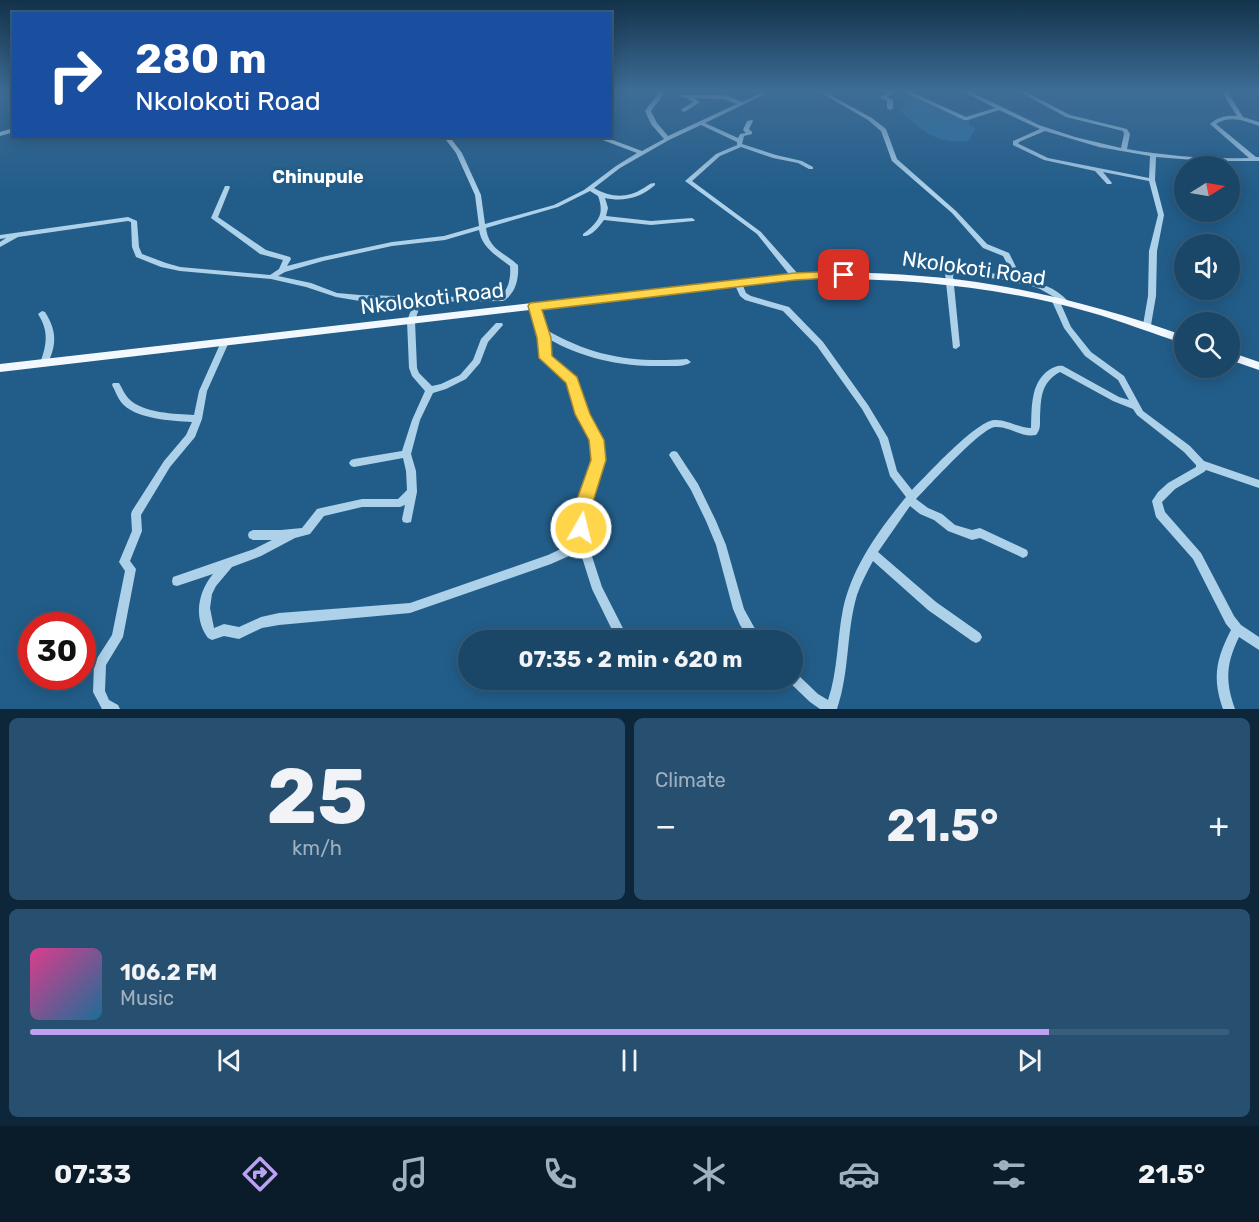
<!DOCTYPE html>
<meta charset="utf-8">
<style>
body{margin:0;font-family:Rubik,sans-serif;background:#275070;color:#f1f3f6;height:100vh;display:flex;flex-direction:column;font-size:22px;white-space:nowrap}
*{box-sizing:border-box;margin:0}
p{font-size:20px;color:#9fb1c0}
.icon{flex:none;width:33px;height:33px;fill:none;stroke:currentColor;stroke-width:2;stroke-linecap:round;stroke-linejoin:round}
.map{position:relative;height:709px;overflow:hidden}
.side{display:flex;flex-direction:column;gap:9px;padding:9px;background:#0e2639;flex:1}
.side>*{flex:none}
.guide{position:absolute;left:12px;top:12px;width:600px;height:126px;border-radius:0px;box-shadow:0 3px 15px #0003,0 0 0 2px #385e7b;background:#1a4fa0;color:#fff;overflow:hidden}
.needle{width:39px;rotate:79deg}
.tools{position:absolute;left:1174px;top:156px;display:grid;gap:12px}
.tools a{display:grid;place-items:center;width:66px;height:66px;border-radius:50%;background:#1a4667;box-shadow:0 3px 15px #0003,0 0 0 2px #385e7b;font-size:30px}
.speed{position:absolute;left:18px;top:612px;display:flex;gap:12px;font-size:30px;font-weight:700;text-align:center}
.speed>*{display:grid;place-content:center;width:78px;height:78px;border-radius:50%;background:#1a4667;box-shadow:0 3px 15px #0003,0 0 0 2px #385e7b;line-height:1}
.speed .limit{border:9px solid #d22;background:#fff;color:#111}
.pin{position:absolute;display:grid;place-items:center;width:51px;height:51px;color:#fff;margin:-26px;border-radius:12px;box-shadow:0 3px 9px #0006}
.me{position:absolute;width:66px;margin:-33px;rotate:8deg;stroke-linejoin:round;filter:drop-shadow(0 0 4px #0008)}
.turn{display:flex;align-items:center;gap:21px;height:126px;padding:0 24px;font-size:27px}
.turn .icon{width:78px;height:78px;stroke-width:2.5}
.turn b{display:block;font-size:42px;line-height:51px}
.big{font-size:45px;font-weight:700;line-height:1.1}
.side .card{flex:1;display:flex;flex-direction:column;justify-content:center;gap:9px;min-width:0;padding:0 21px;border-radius:9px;background:#275070}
.side .dial{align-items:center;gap:0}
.dial b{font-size:78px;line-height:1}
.song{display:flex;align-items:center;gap:18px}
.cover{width:72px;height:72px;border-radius:9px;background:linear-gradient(135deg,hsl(330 70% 55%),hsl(200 70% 35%))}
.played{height:6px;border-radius:3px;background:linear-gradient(90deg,#bca0f2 85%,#385e7b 85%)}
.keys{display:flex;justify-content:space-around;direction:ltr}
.heat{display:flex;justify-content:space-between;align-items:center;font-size:33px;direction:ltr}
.side .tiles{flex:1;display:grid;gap:9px;grid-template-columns:1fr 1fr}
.card:last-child{grid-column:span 2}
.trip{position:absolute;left:458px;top:630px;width:345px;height:60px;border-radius:30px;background:#1a4667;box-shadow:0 3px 15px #0003,0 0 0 2px #385e7b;font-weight:700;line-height:60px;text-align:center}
.dock{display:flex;height:96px;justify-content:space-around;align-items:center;background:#0a1c29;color:#9fb1c0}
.dock .icon{width:42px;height:42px}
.dock .on{color:#bca0f2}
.dock b{font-size:27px;color:#f1f3f6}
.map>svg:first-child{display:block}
</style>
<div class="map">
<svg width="1259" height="709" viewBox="0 0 1259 709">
<rect width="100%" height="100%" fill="#225d89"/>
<path fill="#2c71a1" d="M913,96L951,114L969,120V125L976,128L968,141C936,144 920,131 899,108L907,104L902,97Z"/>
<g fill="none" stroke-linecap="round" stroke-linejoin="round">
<g fill="#aed1ea" fill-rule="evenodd">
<path d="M660,91H666L651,111L657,123L668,136L737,104L724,99L694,98L699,101V103L684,112L681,110L682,109L693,102L687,98L680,97V95H725L742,102L765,91H771L705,123L738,138L740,134L746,133L743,130L747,121L752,120L753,121L749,129L752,132V134L744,136L742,144L776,155L802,161L813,167V169H809L798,163L773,158L741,147L720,156L692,181L761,232L798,274L799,276L798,278H792L757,234L685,181L716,154L737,145V142L701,125L669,140L620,168L594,188C609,197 627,199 642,189C648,186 649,183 655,183V185C640,198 624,202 605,198L608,208L606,216L651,221L692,218L695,220L694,221L651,225L604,220C599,227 591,237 583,236V234C598,222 605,215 598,196L590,191L558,207L486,228C489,250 504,252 518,265C519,278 516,294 503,301L421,302L415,321L417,368L419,373L432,386L441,384L460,375L473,360L481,339L496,323H502L503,325L488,342L480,363L466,379L446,389L433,393L420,420L411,454L416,471L417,492L411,522L407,523L403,522L402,519L405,505L400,507H362L324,516L310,534L295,538L261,556L232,567L216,586L212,594L210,608L214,628L224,624L239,627L261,617L279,613L410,603L548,555L578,541V505L594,460L591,440L579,413L568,382L542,358L538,331L530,306L534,303L538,306L545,329C593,357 633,363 687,359L691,362C685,367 673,366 664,366C623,367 583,359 547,338L550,357L575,378L587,413L601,440L604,460L588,505V544L602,587L629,640H617L592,589L580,551L551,564L410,613L279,625L262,628L239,639L224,636L212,640L208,638C193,618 198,592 213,574L177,586L173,585L172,581L173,577L254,549L272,540H253L249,538L248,535L249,532L253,530H281L302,528L317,509L321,508L362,499H398L407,490L406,471L403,458L354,467L351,466L349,463L351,460L354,459L402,451L412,420L425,391L412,376L409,368L407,321L414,302L360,301L336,297L306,287L271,279L180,271L161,267L136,257L132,247L131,222L128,221L18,237L0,247V242L6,238L0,239V235L128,217L137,221L139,247L142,254L166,263L180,267L270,275L279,269L283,260L260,254L211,218L225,186H229L230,187L218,217L266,250L290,257L291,259L287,266L322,257L392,242L444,236L479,226L475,195L456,153L443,136H449L462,153L481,195L485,224L554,205L584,190L616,166L637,153L592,136H602L642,151L664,139L651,124L645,111ZM479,230C482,248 497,256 510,266C511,277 509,288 501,296L435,297L360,295L337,293L311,283L278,276L285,272L323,261L392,246L445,240Z"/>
<path d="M818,91H823L872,118L886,129L897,159L956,211L987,244L1009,253L1022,279C1039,282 1056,288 1068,301L1067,303L1064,304L1060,302L1071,327L1091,352L1124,376L1143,411L1190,446L1204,461L1259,480V488L1206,470L1204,472L1175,489L1162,502L1165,512L1201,553L1234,616L1241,625L1259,637V650L1239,637C1226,664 1225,681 1235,709H1223C1212,678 1216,659 1231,630L1226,624L1193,559L1156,517L1152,501L1158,492L1168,483L1196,467V465L1184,452L1137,415L1133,409L1113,401L1060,372C1040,383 1041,399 1040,420C1040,427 1040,430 1036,435C1021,438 1010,426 995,427C981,428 929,486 916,499L928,508L942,514L955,525L972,530L980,528L1027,550L1028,553L1027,556L1023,558L1019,556L980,538L972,540L948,531L934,520L920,514L910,506L878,552L936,602L980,633L982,637L980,641L976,643L972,641L928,610L873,561C867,572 861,583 857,595C846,632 850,671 837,709H820L810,702L788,681L787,680H792V671L796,673L818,694L828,700C838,671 837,639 843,609C852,567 879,530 906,497L890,476L879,439L862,409L817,346L783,311L745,300L740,296L734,283L735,281H741L746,293L751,296L789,307L823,342L868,405L888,438L897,471L912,490C927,475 975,422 994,420C1007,419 1018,428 1031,428C1032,408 1030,383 1049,370C1054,367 1058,365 1063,366L1119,397L1129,400L1118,380L1085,356L1064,328L1051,299L1054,297L1040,289L1026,284H1017L1016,282L1011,281L976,276L953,275L960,346L956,349L953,348L945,273C957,266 999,274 1014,277L1003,256L983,248L952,213L892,161L881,131L868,120Z"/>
<polygon points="893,91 900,91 887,97 893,100 893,108 890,110 887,108 887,101 879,97"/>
<path d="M902,91H909L966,117L995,108L962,91H969L1039,125L1075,137L1121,148L1124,134L1123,131L1066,117L1018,91H1024L1070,115L1127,129L1130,134L1127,149C1167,156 1207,159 1249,158L1210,124C1218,117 1226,115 1237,116L1223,94L1224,91H1228L1229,94L1243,117L1259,122V126C1245,121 1230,115 1216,124L1256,157H1259V161H1206L1156,157L1155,180L1164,215L1157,251L1156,296L1151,325L1147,328L1143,325L1148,296L1149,251L1158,215L1149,181L1103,172L1112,183L1111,184H1107L1095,171L1044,160L1013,145V141L1040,129L999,110L968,120H964ZM1045,131L1099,147L1150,156L1149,178L1048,158L1019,144L1018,143L1021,141Z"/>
<polygon points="14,128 14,132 0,136 0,132"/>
<path d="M42,311L45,312C57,331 57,345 47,365L44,366L40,363C47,345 49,331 38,314Z"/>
<path d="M225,339L229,342L207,391L202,419L195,437L170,467L141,515L142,531L130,561L136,569L123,637L106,665L105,691L109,700L118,705L120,709H102L93,692L94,663L112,635L125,571L119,562L132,531L131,514L132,511L164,461L186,435L192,422C172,421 134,419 121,402C117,397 115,390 112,385L113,383H119C122,388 125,395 129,399C143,413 175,414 194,415L199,391L221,342Z"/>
<polygon points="674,451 677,452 698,484 716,521 726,545 744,609 754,627 761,636 763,640 750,640 740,625 733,609 716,545 706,521 691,490 669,455 671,452"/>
</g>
<g fill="#f2f8fe" fill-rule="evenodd">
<path d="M845,272C895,274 946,276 995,285C1060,296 1123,314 1185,336V344C1153,334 1122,321 1089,312C993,285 895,277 795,279L0,372V364L795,273Z"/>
<polygon points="1230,352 1259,362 1259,370 1230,360"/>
</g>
</g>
<linearGradient id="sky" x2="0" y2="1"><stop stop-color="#13334b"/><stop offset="0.48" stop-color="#3e6d97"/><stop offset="1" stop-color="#3e6d97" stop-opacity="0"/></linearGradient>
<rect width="1259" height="190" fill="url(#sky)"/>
<polygon fill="#ffd54a" stroke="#a68a30" stroke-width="1.5" points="844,271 848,272 848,277 795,280 542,310 551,338 552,356 577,377 590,414 604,440 606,460 592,505 587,534 581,536 575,534 573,528 575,505 591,460 589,440 575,414 566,383 539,358 537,338 528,306 530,303 795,273"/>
<g text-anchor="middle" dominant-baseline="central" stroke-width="6" stroke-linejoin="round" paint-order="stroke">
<g font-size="18" font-weight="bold" fill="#fff" stroke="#225d89">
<text x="318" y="177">Chinupule</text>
</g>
<g font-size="21" fill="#fff" stroke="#225d89">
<text transform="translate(974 268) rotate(8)">Nkolokoti Road</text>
<text transform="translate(432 298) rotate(-7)">Nkolokoti Road</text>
</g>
</g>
</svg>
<div class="tools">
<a><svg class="needle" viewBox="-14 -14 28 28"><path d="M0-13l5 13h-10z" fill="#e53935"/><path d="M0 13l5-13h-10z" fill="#9fb1c0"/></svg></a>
<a><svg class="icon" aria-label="sound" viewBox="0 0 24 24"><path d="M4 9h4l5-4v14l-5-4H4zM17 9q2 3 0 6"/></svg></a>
<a><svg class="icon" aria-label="search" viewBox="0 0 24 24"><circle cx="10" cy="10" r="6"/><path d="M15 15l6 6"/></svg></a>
</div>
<div class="speed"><div class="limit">30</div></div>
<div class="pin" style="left:844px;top:275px;background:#d93025"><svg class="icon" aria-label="arrive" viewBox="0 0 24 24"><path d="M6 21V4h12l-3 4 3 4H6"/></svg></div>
<svg class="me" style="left:581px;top:528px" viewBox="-20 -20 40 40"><circle r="17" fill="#ffd54a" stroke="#fff" stroke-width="3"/><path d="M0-11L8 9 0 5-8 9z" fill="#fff"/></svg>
<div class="trip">07:35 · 2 min · 620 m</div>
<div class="guide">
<div class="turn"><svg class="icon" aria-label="right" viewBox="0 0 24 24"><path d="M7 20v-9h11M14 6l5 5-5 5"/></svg><div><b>280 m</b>Nkolokoti Road</div></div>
</div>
</div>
<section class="side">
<div class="tiles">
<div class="card dial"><b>25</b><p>km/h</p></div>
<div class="card"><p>Climate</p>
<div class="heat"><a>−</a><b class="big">21.5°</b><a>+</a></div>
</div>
<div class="card">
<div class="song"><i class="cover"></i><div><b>106.2 FM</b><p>Music</p></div></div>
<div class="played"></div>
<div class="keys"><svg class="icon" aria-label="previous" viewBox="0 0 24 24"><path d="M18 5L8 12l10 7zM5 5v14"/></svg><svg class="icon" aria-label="pause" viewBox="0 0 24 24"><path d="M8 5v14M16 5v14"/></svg><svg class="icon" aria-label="next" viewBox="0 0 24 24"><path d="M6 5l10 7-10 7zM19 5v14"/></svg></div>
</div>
</div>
</section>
<nav class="dock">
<b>07:33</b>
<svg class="icon on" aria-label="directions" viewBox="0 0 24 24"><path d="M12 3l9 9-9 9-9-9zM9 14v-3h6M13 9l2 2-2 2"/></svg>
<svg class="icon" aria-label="music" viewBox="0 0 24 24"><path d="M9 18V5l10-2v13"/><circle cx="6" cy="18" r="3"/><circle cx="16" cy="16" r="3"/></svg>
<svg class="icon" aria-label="phone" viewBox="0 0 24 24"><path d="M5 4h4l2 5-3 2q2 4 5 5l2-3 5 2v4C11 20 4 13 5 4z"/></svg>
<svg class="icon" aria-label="climate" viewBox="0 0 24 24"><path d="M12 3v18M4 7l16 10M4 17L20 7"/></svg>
<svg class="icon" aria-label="car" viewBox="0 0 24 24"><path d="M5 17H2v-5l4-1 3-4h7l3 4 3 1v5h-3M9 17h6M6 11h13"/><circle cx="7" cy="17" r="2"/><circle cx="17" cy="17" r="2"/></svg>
<svg class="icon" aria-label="filters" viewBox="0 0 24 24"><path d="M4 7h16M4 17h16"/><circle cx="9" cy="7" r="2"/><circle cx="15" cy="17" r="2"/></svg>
<b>21.5°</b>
</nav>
